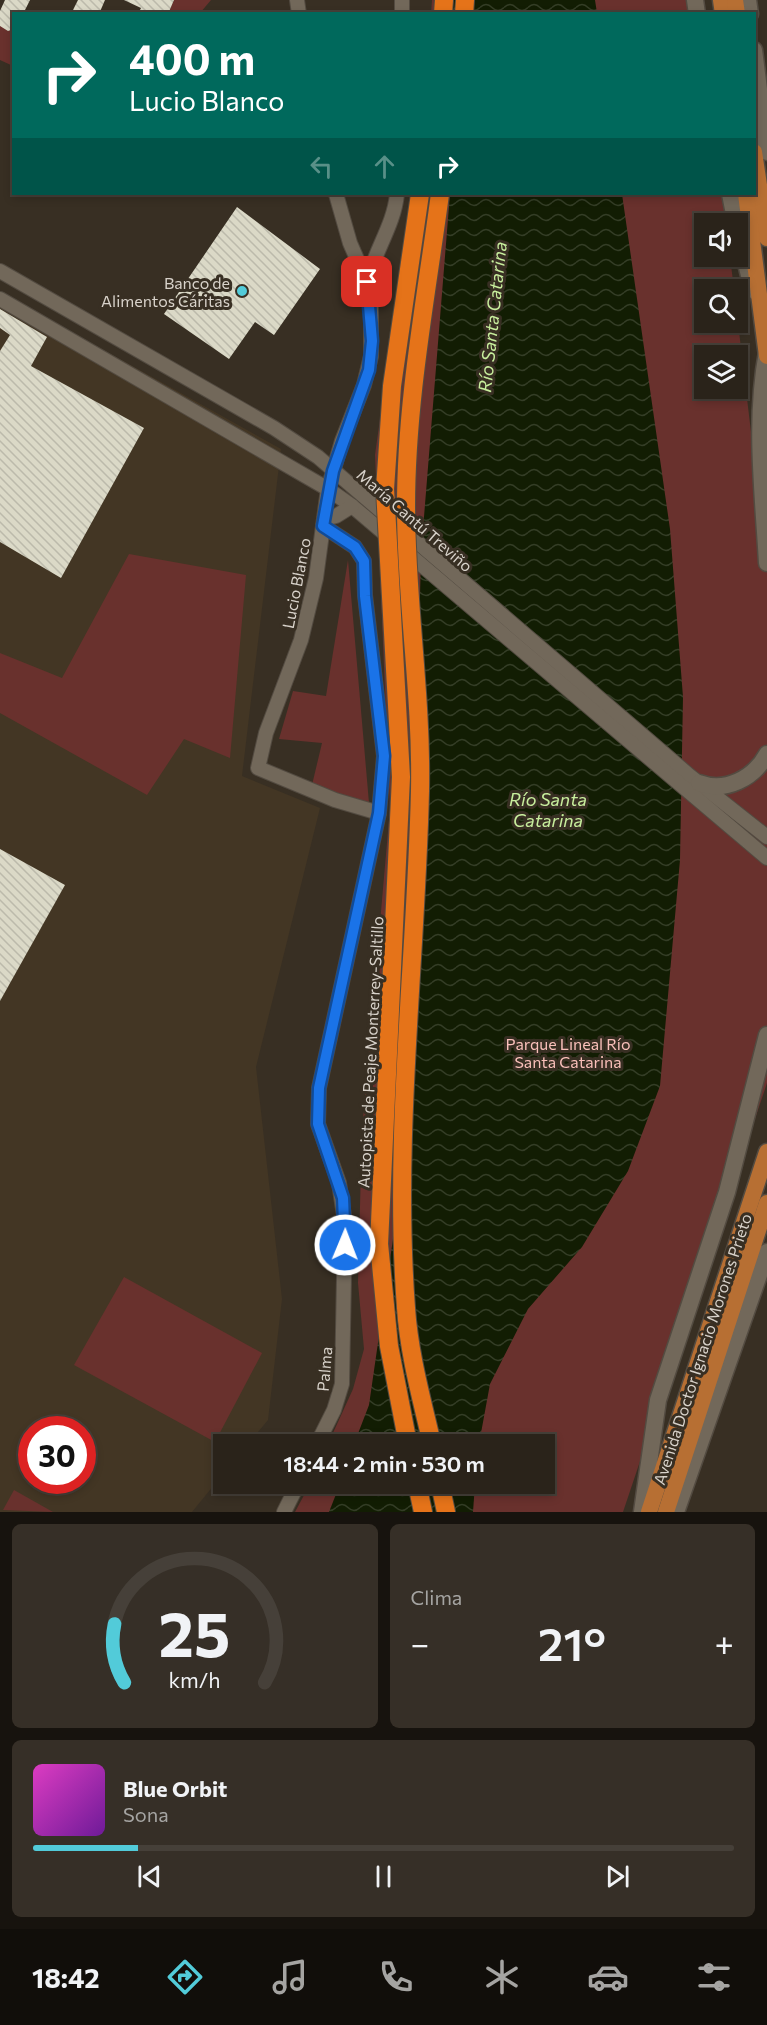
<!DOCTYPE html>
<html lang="es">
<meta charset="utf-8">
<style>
body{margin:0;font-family:Commissioner,sans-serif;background:#362f27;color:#f1f3f6;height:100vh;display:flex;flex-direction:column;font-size:22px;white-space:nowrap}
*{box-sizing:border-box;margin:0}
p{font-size:20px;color:#a5a4a2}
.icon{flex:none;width:33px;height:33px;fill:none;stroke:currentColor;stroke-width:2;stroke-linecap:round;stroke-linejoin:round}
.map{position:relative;height:1512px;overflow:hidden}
.panel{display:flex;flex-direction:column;gap:12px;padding:12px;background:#17130e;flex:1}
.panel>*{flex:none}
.banner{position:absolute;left:12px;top:12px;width:744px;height:183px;border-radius:0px;box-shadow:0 3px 9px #0003,0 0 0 2px #464039;background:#00695c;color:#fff;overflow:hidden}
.fabs{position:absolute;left:694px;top:213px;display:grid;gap:12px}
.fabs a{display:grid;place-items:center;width:54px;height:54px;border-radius:0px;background:#2a231a;box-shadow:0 3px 9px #0003,0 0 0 2px #464039;font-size:30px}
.speed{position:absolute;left:18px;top:1416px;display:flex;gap:12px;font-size:30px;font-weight:700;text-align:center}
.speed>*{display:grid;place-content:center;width:78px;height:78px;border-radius:50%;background:#2a231a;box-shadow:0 3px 9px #0003,0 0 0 2px #464039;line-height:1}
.speed .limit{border:9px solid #d22;background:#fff;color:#111}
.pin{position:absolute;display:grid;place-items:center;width:51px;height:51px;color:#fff;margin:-26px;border-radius:12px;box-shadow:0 3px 9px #0006}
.me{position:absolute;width:66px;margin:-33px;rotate:1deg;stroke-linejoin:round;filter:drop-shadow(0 0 4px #0008)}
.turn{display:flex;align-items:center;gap:21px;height:126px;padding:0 18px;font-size:27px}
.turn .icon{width:78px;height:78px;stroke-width:2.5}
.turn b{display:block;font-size:42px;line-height:51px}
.lanes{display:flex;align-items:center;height:57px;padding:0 18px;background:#0003;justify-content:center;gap:30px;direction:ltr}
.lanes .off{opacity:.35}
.big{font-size:45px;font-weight:600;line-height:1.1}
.panel .card{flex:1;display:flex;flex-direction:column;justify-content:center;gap:9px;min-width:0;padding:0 21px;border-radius:9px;background:#362f27}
.panel .dial{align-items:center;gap:0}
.dial svg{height:156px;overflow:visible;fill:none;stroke:#464039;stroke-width:7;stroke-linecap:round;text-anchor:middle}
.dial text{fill:#f1f3f6;stroke:none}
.song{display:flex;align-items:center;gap:18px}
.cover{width:72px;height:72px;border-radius:9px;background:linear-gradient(135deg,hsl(310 70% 55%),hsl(280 70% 35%))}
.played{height:6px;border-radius:3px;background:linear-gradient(90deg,#52cbd9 15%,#464039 15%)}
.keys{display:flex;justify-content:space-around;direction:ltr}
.heat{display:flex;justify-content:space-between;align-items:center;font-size:33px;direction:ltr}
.panel .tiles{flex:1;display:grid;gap:12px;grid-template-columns:1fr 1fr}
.card:last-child{grid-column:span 2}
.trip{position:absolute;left:213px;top:1434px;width:342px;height:60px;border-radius:0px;background:#2a231a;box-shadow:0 3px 9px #0003,0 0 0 2px #464039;font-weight:600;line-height:60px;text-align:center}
.menu{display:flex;height:96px;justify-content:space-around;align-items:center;background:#110e0a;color:#a5a4a2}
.menu .icon{width:42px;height:42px}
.menu .on{color:#52cbd9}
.menu b{font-size:27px;color:#f1f3f6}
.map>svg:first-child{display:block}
</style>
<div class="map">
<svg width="767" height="1512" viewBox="0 0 767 1512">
<defs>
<pattern id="water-waves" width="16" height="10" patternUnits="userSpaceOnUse" patternTransform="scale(1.5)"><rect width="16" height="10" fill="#121d03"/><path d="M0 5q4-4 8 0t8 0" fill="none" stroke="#343d26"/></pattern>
<pattern id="building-back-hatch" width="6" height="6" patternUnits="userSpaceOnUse" patternTransform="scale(1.5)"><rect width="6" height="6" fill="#dbd9c7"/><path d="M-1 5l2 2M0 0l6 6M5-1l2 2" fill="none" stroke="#bcbaab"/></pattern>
</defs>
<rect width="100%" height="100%" fill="#382f23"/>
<path fill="#433624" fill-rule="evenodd" d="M0,292L281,449L242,776L320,808L256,1067L282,1299L268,1420L248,1444H224L223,1474L192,1512H0ZM32,1430H82V1480H32Z"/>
<g fill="#69312d" fill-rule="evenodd">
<polygon points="174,0 211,0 200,13 168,14"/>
<polygon points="432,0 691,0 692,14 431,14"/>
<polygon points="0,25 8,31 13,29 13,66 0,60"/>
<path d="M411,194H722L726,223L705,224V256L730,257L734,289L705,290V322L738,323L767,566V1083L623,1512H295L310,1484H544V1444H328L353,1389L364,1349L358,1283L362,1130L390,808L375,455ZM705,356H738V388H705Z"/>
<polygon points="129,554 246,575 230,758 184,739 147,795 0,713 0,653 62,678"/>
<polygon points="348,560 369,803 312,785 322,743 279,739 293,691 326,696"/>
<polygon points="124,1277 262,1353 215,1442 74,1365"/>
<polygon points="14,1490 53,1512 3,1510"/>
</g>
<g fill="url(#water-waves)">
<polygon points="454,0 595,0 597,13 451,14"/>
<polygon points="450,194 622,194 670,529 683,697 680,860 660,1086 628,1171 582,1247 528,1309 490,1384 479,1444 354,1444 369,1405 407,1142 421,554"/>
<polygon points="340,1484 475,1484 473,1512 329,1512"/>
</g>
<g fill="url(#building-back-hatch)">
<polygon points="5,0 30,0 23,14 14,14 14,29 8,31 0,26 0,11"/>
<polygon points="78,0 105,0 99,14 71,14"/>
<polygon points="124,0 174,0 168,14 138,14 141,8"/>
<polygon points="237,207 320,269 274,335 255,322 229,359 164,314"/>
<polygon points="0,309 47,337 31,366 144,428 61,578 0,542 0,351 10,335 0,328"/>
<polygon points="0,849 65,885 0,1001"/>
</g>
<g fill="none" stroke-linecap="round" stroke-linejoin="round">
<defs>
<g id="minor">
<polyline points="297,0 299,14"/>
<polyline points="402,14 402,0"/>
<polyline points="336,194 350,243 367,282 371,306 371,356 364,385 342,441 328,489 316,578 301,640 266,733 258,768 335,800 379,813"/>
<polyline points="0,271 274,428 318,457 690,776 767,837"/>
<path d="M367,282C375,250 394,225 397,194"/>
<polyline points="0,299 328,489 352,506 767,858"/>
<polyline points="324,519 336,516 352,506"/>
<polyline points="317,1444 334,1410 342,1384 345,1222 339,1183 318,1124 319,1088 379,813 384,756 365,595 364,561 355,547 323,526"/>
<polyline points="284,1512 298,1484"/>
</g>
<g id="tertiary">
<polyline points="695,0 697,14"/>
<polyline points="748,0 750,14"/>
<polyline points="754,50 767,152"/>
<polyline points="730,194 736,224"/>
<polyline points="738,233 750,279 756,292"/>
<path d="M767,352C754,421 763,493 767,563"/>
<path d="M699,783C726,793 754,778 767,754"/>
<polyline points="642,1512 658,1400 727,1192 767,1035"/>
<polyline points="676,1512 767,1252"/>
</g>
<g id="primary">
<polyline points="721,0 723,14"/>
<polyline points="735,0 737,14"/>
<polyline points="754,152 767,238"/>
<polyline points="746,194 767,356"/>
<polyline points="649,1512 767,1152"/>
<polyline points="666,1512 767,1203"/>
</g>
<g id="motorway">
<polyline points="443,14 444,0"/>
<polyline points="464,14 465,0"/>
<polyline points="417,1484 423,1512"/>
<polyline points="440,1484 446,1512"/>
</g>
</defs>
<use href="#minor" stroke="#534b41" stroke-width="16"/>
<use href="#tertiary" stroke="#534b41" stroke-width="19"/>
<use href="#primary" stroke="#534b41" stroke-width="19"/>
<use href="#motorway" stroke="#534b41" stroke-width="20"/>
<use href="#minor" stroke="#72685a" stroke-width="14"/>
<use href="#tertiary" stroke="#72685a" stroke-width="16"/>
<use href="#primary" stroke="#b76f33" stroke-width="16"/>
<use href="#motorway" stroke="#e57319" stroke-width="18"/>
<defs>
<g id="motorway-bridge">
<polyline points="408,1444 389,1346 379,1244 401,777 385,489 392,386 420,194"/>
<path d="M432,1444C422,1400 409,1354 406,1308C393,1137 416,962 420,791C422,696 406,602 406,507C406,402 426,298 440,194"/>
</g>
</defs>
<use href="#motorway-bridge" stroke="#534b41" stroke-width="20" stroke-linecap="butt"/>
<use href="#motorway-bridge" stroke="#e57319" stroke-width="18"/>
</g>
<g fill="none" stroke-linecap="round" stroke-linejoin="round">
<defs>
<polyline id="route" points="345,1245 343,1198 318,1124 319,1088 379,813 384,756 365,596 364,561 355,547 323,526 333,471 369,370 372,341 367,282"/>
</defs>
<use href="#route" stroke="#114b97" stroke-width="15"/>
<use href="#route" stroke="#1a73e8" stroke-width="10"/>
</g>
<circle fill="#52cbd9" stroke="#382f23" stroke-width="2" cx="242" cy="291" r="6"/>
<g text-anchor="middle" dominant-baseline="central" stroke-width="6" stroke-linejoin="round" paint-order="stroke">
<g font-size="16" fill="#d8d2ca" stroke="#382f23" text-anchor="end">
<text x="230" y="282">Banco de<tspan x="230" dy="18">Alimentos Cáritas</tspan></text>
</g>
<g font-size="16" fill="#d8d2ca" stroke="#382f23">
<text transform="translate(415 520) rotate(41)">María Cantú Treviño</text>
<text transform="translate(296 583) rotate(-79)">Lucio Blanco</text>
<text transform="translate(370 1052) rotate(-87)">Autopista de Peaje Monterrey-Saltillo</text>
<text transform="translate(702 1349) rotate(-72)">Avenida Doctor Ignacio Morones Prieto</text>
<text transform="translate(324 1369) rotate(-85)">Palma</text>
</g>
<g font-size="16" fill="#fac0ba" stroke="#382f23">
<text x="568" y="1043">Parque Lineal Río<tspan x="568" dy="18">Santa Catarina</tspan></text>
</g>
<g font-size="18" font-style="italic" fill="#c8ee9d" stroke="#382f23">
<text transform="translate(492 317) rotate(-84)">Río Santa Catarina</text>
<text x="548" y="799">Río Santa<tspan x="548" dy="21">Catarina</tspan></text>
</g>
</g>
</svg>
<div class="fabs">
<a><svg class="icon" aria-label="sound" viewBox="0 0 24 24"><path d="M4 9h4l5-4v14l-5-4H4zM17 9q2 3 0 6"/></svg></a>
<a><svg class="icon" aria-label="search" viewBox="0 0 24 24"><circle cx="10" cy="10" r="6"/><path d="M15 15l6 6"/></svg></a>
<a><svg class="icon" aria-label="layers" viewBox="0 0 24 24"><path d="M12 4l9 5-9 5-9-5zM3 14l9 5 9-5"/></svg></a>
</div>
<div class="speed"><div class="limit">30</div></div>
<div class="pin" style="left:367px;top:282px;background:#d93025"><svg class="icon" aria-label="arrive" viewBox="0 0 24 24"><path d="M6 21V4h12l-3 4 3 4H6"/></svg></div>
<svg class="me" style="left:345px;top:1245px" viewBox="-20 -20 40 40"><circle r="17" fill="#1a73e8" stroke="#fff" stroke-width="3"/><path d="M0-11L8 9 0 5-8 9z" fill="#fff"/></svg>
<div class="trip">18:44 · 2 min · 530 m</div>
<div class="banner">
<div class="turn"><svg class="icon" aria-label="right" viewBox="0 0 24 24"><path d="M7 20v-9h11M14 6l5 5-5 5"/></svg><div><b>400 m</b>Lucio Blanco</div></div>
<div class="lanes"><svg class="icon off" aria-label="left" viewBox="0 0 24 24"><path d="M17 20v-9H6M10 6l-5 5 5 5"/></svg><svg class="icon off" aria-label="ahead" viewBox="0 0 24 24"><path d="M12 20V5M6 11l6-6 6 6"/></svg><svg class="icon" aria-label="right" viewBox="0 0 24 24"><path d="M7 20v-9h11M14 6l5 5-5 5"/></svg></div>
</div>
</div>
<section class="panel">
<div class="tiles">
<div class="card dial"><svg viewBox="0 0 100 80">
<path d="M14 69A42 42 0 1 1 86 69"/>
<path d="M14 69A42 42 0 0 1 9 39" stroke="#52cbd9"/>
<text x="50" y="56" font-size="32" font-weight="700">25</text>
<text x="50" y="72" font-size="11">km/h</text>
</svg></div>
<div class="card"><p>Clima</p>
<div class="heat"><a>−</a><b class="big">21°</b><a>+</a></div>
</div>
<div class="card">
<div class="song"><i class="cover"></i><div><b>Blue Orbit</b><p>Sona</p></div></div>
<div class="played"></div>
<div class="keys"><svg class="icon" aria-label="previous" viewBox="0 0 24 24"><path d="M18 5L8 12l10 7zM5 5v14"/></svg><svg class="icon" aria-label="pause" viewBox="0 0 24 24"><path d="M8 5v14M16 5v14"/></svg><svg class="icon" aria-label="next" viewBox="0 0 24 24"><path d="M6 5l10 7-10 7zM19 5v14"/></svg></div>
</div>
</div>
</section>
<nav class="menu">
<b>18:42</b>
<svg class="icon on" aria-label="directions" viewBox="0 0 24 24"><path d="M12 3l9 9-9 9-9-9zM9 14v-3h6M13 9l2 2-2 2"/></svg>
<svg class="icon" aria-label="music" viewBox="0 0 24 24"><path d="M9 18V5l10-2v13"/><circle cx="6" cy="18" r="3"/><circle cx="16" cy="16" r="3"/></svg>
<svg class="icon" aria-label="phone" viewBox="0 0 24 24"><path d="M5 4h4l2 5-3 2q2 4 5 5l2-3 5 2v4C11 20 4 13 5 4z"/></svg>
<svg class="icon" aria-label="climate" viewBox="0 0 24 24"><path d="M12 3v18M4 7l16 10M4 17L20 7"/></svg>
<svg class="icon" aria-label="car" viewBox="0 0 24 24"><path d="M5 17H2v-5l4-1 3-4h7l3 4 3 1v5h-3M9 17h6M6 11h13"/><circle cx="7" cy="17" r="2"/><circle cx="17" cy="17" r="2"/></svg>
<svg class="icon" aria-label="filters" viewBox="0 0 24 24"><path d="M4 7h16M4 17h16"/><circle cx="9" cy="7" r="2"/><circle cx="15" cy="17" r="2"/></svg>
</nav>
